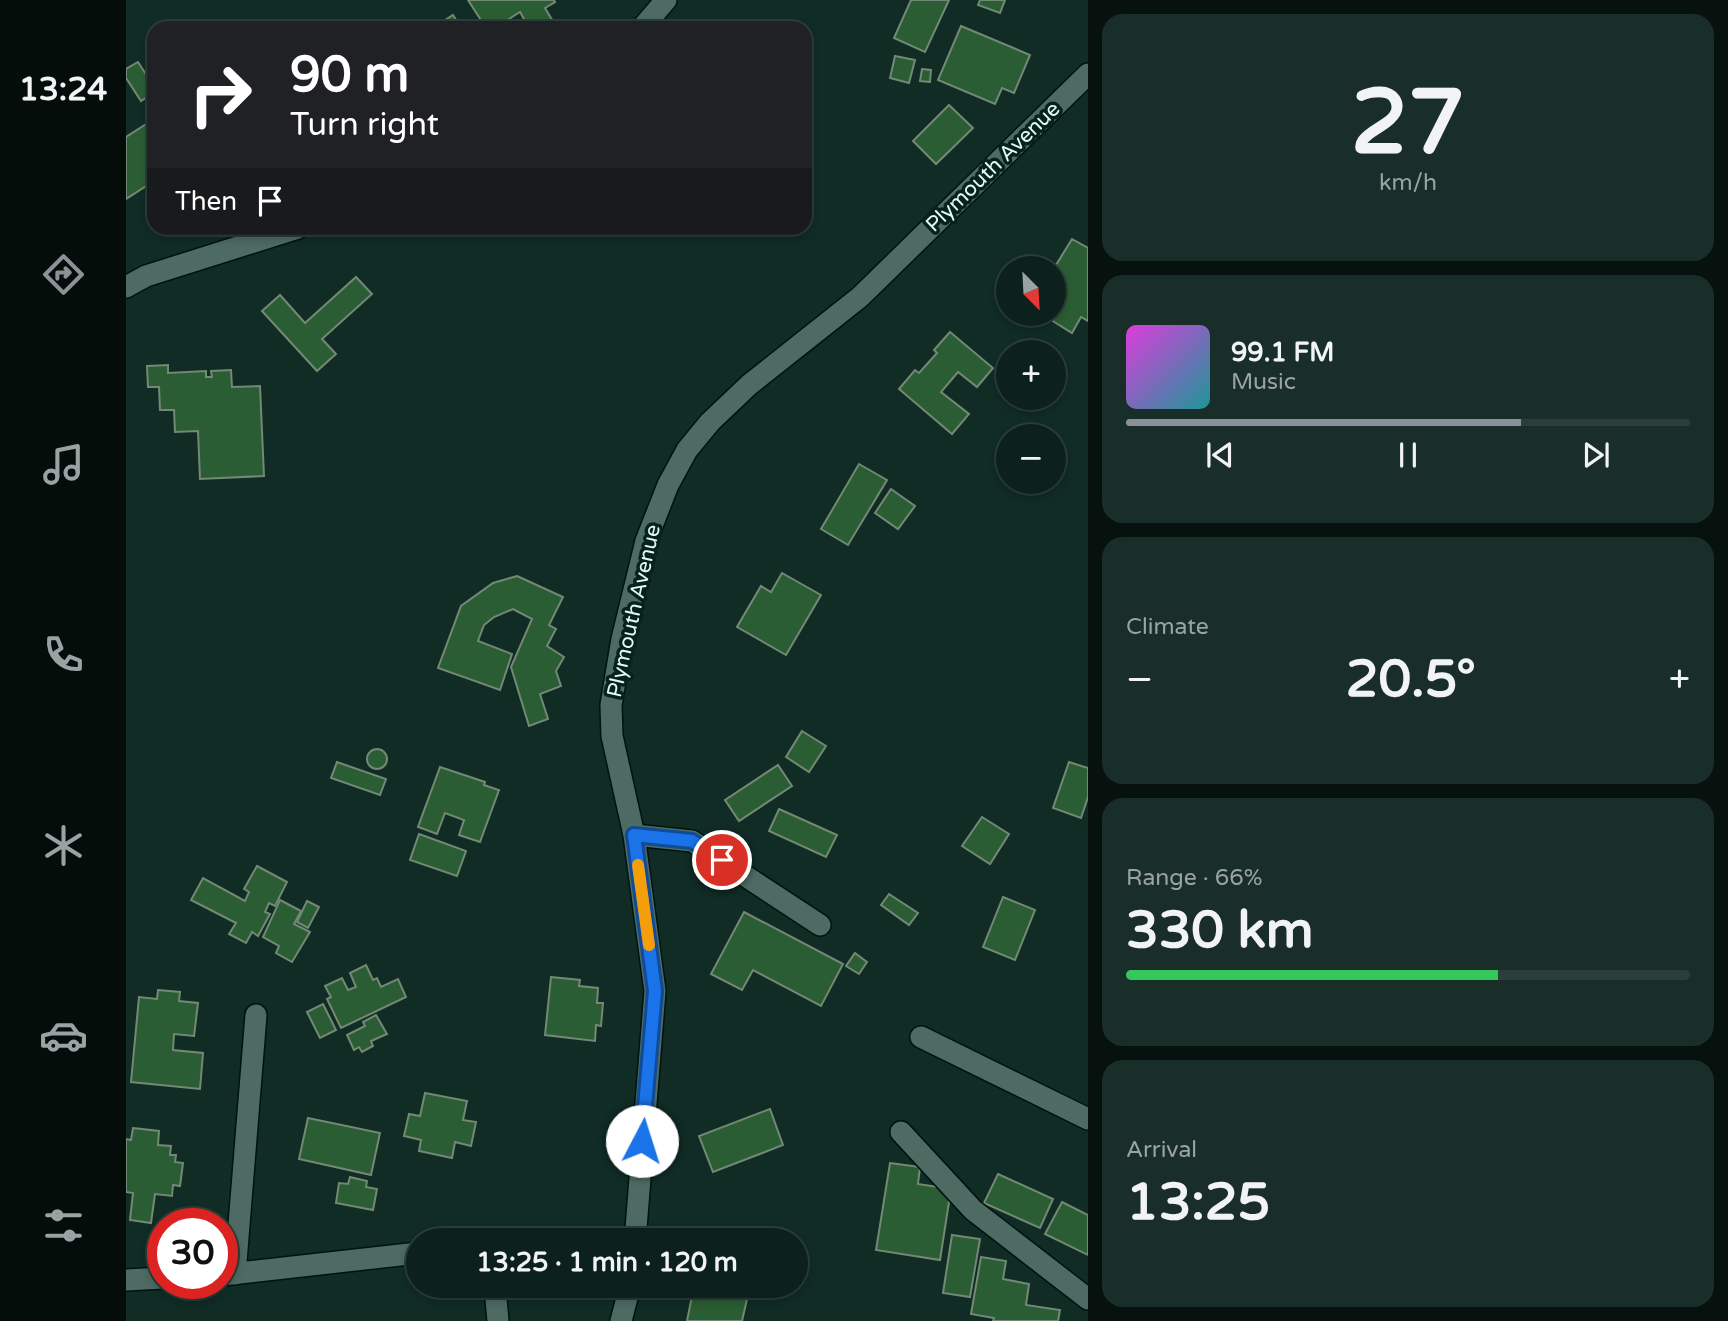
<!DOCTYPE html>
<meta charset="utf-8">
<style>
body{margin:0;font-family:"Varela Round",sans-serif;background:#1a2e29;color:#f1f3f6;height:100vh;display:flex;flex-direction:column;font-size:26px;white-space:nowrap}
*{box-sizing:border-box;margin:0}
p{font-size:23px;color:#9aa3a3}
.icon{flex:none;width:38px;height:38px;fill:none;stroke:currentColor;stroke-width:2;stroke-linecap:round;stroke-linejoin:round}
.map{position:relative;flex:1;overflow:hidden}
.details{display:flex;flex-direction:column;gap:14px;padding:14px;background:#07120f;width:640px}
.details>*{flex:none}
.hud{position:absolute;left:21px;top:21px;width:665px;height:214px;border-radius:21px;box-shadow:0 4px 10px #0003,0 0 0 2px #2c3e3b;background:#202124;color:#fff;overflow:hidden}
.needle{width:46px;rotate:156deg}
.tools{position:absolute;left:870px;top:256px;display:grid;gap:14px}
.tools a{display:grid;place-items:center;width:70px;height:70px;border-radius:50%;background:#0c211c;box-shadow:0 4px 10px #0003,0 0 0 2px #2c3e3b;font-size:35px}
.speed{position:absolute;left:21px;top:1208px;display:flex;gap:14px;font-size:35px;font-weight:700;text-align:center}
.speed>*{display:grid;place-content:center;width:91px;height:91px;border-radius:50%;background:#0c211c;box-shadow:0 4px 10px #0003,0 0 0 2px #2c3e3b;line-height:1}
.speed .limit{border:10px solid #d22;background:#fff;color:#111}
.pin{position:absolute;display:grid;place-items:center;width:60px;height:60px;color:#fff;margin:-30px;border:4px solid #fff;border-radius:50%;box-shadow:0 2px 7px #0007}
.me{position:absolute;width:77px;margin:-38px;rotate:5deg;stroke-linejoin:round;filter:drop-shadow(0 0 5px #0008)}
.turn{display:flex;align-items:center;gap:24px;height:147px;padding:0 28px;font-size:32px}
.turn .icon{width:91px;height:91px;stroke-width:2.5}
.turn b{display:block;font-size:49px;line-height:60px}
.then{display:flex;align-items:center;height:66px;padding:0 28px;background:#0003;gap:14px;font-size:26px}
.big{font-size:52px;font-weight:700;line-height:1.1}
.details .tile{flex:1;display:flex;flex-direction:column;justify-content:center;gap:10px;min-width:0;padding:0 24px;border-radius:21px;background:#1a2e29}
.details .dial{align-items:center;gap:0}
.dial b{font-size:91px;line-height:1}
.song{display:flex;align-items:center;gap:21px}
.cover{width:84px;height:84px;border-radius:10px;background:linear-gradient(135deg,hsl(300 70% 55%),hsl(180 70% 35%))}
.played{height:7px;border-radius:4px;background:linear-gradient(90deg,#8c9099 70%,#2c3e3b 70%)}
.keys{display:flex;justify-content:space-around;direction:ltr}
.heat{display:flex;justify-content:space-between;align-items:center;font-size:38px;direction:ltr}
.charge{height:10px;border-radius:5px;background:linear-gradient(90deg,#34c759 66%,#2c3e3b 0)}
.trip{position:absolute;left:280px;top:1228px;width:402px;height:70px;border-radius:35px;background:#0c211c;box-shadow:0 4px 10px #0003,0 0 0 2px #2c3e3b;font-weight:700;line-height:70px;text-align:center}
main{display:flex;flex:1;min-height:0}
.tab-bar{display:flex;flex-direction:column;width:126px;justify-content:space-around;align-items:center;background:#050d0b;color:#9aa3a3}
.tab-bar .icon{width:49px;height:49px}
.tab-bar .selected{color:#8c9099}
.tab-bar b{font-size:32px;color:#f1f3f6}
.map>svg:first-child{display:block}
</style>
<main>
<nav class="tab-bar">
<b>13:24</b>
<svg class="icon selected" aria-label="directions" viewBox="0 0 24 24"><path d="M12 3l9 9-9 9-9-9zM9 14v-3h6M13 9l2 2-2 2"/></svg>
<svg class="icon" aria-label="music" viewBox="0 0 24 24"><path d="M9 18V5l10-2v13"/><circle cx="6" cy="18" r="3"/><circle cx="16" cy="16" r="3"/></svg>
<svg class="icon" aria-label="phone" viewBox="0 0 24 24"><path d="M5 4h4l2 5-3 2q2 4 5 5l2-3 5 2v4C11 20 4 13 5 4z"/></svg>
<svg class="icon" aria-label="climate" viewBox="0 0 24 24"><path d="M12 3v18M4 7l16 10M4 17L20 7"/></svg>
<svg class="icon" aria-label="car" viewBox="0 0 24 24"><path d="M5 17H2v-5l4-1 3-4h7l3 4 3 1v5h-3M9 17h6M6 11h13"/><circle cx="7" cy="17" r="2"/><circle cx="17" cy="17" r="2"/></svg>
<svg class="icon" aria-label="filters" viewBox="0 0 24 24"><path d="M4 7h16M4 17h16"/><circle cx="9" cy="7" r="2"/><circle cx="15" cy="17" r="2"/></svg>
</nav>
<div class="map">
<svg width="962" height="1321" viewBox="0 0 962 1321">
<rect width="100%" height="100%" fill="#102c25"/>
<g fill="#2b5d34" stroke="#738875" stroke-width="2">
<polygon points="342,0 428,0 429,2 419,8 431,28 403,28 394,12 369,28 360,28"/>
<polygon points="785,0 823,0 799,52 768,38"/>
<polygon points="854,0 879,0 874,13 852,5"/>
<polygon points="327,15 335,28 307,28"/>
<polygon points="835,26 904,55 888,93 876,88 869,104 812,80"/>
<polygon points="769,56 789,60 783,83 764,78"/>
<polygon points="12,62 28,87 28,92 15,101 0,78 0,69"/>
<polygon points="796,69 805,70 804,82 794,81"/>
<polygon points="823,105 847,128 810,164 787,141"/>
<polygon points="28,119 28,181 0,199 0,137"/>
<polygon points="946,239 962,248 962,321 955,317 946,333 914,313 928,313 928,268 918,268 922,260 930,265"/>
<polygon points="230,277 246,294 196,339 210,354 191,371 136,311 154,295 179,323"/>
<polygon points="824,332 867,368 851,387 832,372 815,392 843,414 826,434 773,389 789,370 793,373 811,353 808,350"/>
<polygon points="42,365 42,373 80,371 80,377 86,377 85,371 105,370 106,387 134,386 138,476 74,479 72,431 49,432 48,410 34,410 33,387 22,387 21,366"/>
<polygon points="733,464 761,480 722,545 695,529"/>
<polygon points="765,489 789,506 772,529 749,513"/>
<polygon points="656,573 695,595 660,655 611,627 635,586 645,592"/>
<polygon points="391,576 437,597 423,625 430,629 421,646 438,657 430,671 435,686 414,694 422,719 403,726 385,667 406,619 387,609 368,617 358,625 352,641 386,654 374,690 312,668 335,606 367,583"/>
<polygon points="676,731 700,746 683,772 660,757"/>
<circle cx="251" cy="759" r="10"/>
<polygon points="211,762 260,779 254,795 205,778"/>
<polygon points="943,762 962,768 962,797 955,818 927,808"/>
<polygon points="652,765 666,786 613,821 599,800"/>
<polygon points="314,767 359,782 358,785 373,790 354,842 333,835 338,820 319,813 311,834 292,827"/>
<polygon points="653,809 711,835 700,857 643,831"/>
<polygon points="856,817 883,834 864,864 836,846"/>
<polygon points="293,834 340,851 331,876 284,860"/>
<polygon points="131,866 161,882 149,906 143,903 139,912 144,914 132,936 126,932 120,943 103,934 110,923 65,900 77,878 119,901 123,892 118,889"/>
<polygon points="763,894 792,913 783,925 755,905"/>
<polygon points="877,897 909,910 889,960 857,947"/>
<polygon points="154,900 175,911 168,924 184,932 166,962 150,953 153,946 137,937"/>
<polygon points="181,901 193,907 182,928 171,922"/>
<polygon points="618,912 717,964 695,1006 627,970 616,990 585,974"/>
<polygon points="729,953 741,962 733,974 720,966"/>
<polygon points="240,965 247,980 251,978 255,987 272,979 280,997 215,1028 201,999 205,997 199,986 216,978 222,990 230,987 224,973"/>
<polygon points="425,977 454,980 453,986 472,988 471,1003 477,1003 475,1026 470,1025 469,1041 419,1035"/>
<polygon points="32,990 54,992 53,1001 72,1003 68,1036 48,1034 47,1050 77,1053 74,1089 5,1082 13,997 31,999"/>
<polygon points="197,1004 210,1030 194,1038 181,1012"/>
<polygon points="250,1015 261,1034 245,1041 247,1046 236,1052 233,1047 228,1050 221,1035 239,1026 237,1022"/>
<polygon points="299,1093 341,1101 337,1120 350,1122 345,1146 329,1142 326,1158 293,1151 295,1140 278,1136 283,1114 294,1116"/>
<polygon points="644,1109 657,1145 587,1172 573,1136"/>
<polygon points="182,1118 254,1133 245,1175 173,1159"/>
<polygon points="7,1128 33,1131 32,1145 45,1146 44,1155 50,1155 49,1162 57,1163 54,1186 47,1185 46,1196 29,1194 25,1223 4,1220 7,1193 0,1192 0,1139 5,1140"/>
<polygon points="764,1163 794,1167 792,1184 825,1189 814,1260 750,1250"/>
<polygon points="872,1174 927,1199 914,1228 858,1203"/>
<polygon points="224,1177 241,1181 240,1187 251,1189 247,1210 210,1203 213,1183 222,1184"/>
<polygon points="936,1202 962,1215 962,1255 919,1234"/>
<polygon points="826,1235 854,1239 844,1297 817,1293"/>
<polygon points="855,1257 880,1261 877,1279 903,1284 900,1305 934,1310 932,1321 867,1321 868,1318 845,1314"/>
<polygon points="568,1286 624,1286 616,1321 561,1321"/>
</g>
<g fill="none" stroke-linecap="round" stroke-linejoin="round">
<defs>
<g id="street">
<polyline points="516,28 540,0"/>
<polyline points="0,287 20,276 172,228"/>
<polyline points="508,835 566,841 694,925"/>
<polyline points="795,1037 962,1119"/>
<polyline points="775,1132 847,1210 962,1299"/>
<polyline points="509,1241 529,991 508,835 486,736 485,705 496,639 520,541 542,485 561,450 584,422 623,385 734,297 962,74"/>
<polyline points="109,1274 130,1015"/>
<polyline points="96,1275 292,1253"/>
<polyline points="0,1280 37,1278"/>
<polyline points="366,1286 370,1299 372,1321"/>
<polyline points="495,1321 504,1286"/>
</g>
</defs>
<use href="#street" stroke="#00140f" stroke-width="24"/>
<use href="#street" stroke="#4d6b63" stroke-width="21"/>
</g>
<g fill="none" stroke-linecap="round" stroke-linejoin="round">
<defs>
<polyline id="route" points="516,1141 529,991 508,835 566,841 596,860"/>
</defs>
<use href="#route" stroke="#114b97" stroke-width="18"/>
<use href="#route" stroke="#1a73e8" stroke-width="12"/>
<polyline stroke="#f59e0b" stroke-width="12" points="512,865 523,945"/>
</g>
<g text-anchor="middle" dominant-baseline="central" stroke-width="7" stroke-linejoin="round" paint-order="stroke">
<g font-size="21" fill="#e7f8f3" stroke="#05231c">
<text transform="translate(867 167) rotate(-44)">Plymouth Avenue</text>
<text transform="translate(508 611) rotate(-77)">Plymouth Avenue</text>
</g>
</g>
</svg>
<div class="tools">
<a><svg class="needle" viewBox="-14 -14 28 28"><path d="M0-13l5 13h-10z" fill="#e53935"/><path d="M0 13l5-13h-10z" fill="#9aa3a3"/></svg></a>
<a>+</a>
<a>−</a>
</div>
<div class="speed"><div class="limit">30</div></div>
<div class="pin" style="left:596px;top:860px;background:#d93025"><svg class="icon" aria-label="arrive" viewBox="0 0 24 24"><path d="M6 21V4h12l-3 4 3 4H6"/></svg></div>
<svg class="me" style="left:516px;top:1141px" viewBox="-20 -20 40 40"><circle r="19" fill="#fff"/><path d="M0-13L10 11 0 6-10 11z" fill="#1a73e8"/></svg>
<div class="trip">13:25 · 1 min · 120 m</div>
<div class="hud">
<div class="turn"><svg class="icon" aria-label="right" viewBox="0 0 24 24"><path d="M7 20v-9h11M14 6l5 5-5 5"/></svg><div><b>90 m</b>Turn right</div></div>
<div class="then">Then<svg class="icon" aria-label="arrive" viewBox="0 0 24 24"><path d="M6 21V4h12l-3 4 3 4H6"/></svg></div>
</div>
</div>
<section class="details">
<div class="tile dial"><b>27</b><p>km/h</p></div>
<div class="tile">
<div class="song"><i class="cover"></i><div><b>99.1 FM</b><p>Music</p></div></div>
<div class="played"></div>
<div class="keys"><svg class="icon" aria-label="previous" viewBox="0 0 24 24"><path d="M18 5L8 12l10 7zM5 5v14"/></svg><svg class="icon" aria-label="pause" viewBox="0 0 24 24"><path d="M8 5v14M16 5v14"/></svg><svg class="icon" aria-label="next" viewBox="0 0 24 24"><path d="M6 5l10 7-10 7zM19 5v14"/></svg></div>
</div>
<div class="tile"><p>Climate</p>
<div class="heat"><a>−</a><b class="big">20.5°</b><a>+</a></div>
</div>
<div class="tile"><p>Range · 66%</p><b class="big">330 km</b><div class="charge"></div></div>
<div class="tile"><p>Arrival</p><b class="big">13:25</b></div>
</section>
</main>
